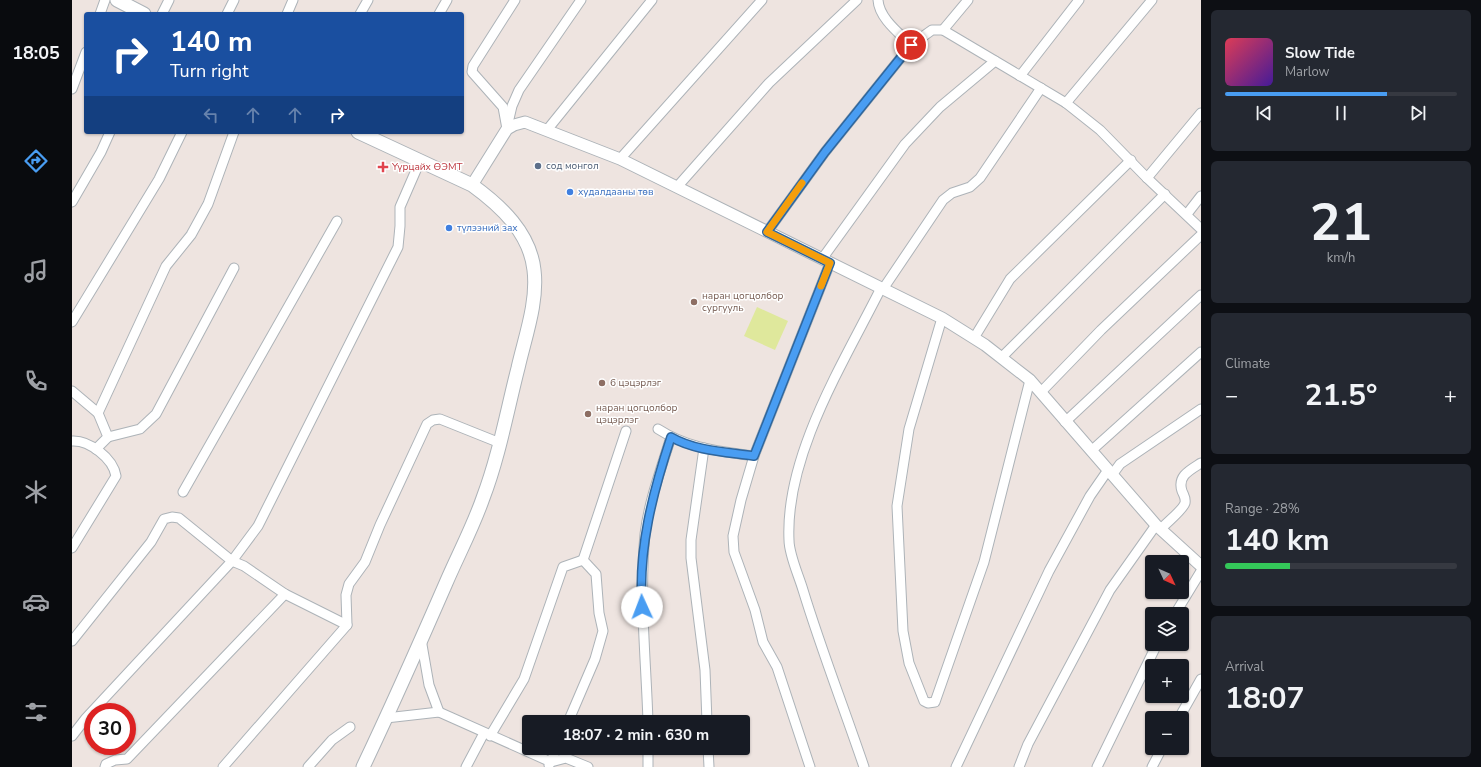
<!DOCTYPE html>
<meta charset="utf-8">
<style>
body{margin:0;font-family:"Nunito Sans",sans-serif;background:#242831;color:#f1f3f6;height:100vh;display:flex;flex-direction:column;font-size:15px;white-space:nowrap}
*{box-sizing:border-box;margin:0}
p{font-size:13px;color:#9ea1a6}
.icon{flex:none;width:22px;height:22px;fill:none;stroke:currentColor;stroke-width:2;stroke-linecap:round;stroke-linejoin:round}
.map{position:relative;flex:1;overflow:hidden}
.drawer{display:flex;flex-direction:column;gap:10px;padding:10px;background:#0d0f14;width:280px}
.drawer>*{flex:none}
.hud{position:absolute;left:12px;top:12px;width:380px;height:122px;border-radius:4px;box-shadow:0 1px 3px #0004;background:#1a4fa0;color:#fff;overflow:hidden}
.needle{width:26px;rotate:134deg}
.buttons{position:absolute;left:1073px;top:555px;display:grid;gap:8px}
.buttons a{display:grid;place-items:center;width:44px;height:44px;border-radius:4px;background:#171b24;box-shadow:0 1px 3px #0004;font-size:20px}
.speed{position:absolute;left:12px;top:703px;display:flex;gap:8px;font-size:20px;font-weight:700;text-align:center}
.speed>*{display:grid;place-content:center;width:52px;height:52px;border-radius:50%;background:#171b24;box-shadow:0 1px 3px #0004;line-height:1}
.speed .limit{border:6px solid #d22;background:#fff;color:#111}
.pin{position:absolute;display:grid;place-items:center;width:34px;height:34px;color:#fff;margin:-17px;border:2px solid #fff;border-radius:50%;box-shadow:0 1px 4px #0007}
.me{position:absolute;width:44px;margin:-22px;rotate:358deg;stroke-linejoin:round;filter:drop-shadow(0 0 3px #0008)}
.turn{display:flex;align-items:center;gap:14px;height:84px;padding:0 20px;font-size:18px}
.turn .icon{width:52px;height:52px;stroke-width:2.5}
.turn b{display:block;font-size:28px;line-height:34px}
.lanes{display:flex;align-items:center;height:38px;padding:0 20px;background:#0003;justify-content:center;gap:20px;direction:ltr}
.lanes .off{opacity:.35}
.big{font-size:30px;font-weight:700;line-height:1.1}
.drawer .card{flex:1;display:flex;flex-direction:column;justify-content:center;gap:6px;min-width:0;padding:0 14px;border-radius:6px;background:#242831}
.drawer .dial{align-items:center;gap:0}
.dial b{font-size:52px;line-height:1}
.song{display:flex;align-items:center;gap:12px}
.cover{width:48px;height:48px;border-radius:6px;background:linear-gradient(135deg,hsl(350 70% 55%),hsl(260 70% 35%))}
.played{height:4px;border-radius:2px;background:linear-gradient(90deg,#499df2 70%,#363941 70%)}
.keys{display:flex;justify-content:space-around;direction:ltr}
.heat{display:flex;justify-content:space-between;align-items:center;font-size:22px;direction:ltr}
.charge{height:6px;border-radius:3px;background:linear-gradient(90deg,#34c759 28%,#363941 0)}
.trip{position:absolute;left:450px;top:715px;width:228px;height:40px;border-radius:4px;background:#171b24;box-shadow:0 1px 3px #0004;font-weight:700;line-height:40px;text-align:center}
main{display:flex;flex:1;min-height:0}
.tab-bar{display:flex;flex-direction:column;width:72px;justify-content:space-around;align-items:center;background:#090b0e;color:#9ea1a6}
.tab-bar .icon{width:28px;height:28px}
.tab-bar .on{color:#499df2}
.tab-bar b{font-size:18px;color:#f1f3f6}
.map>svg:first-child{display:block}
</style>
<main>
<nav class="tab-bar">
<b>18:05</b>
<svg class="icon on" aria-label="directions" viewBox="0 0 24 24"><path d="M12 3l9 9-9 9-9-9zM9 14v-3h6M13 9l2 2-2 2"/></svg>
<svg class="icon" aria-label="music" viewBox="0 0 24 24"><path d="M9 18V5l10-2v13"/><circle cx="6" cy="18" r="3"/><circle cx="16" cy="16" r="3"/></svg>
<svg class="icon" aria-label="phone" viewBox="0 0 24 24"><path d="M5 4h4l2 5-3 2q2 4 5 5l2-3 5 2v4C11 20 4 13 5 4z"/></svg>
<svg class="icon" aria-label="climate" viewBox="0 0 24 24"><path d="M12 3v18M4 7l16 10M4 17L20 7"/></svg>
<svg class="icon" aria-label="car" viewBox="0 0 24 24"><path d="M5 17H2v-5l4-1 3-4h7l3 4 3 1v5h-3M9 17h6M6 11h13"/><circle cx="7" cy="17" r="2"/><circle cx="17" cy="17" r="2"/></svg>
<svg class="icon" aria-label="filters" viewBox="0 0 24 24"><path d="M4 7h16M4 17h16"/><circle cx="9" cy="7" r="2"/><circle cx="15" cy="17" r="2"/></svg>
</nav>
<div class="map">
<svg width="1129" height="767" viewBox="0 0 1129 767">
<rect width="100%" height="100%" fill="#eee4e0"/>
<polygon fill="#dfe89c" points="685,307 716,321 703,350 672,336"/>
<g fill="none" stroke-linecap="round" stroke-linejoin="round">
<defs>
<g id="minor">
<path d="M806,0C807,18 827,33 839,45L860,30H871L994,103L1028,130L1075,178L1129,229"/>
<polyline points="28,14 33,0"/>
<polyline points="90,14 97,0"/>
<polyline points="155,14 162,0"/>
<polyline points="215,14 221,0"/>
<polyline points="288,14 296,0"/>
<polyline points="367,14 375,0"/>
<polyline points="871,30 896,0"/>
<polyline points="948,76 1007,0"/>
<polyline points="0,89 14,52"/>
<polyline points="994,103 1080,0"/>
<polyline points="436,123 440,106 447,90 509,0"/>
<polyline points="435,129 431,107 400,72 401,66 443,0"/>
<polyline points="475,130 580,0"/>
<polyline points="548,159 690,0"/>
<polyline points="1075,178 1129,113"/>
<polyline points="605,187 697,83 785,0"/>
<polyline points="0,202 29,152 38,132"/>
<polyline points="1115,214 1129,196"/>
<polyline points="695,232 753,152 839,45"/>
<polyline points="750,259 833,144 868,107 923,61"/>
<polyline points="811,289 871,200 880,193 898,187 908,178 969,88"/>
<polyline points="870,318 837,429 825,506 831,631 837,663 852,701 856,703 863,702 912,562 958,380"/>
<polyline points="0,322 87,179 110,132"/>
<polyline points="902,338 938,279 1059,160"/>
<polyline points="930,357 1093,194"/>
<polyline points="0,391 26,413 36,437 24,449"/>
<polyline points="969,392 1029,330 1129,235"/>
<polyline points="26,413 94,266 119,235 136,204 162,132"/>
<polyline points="993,422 1129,295"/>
<path d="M586,429C617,449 647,451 682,456"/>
<polyline points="36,437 68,429 84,414 162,268"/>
<path d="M0,441C17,440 41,458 44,476L0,548"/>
<polyline points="632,448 619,540 619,558 633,670 635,722"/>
<polyline points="1019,451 1129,352"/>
<polyline points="1040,475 1048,464 1129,409"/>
<polyline points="111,492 265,221"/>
<path d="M1089,529C1094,523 1111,510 1113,503C1114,498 1112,496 1110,491C1105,476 1118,470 1129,463"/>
<polyline points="511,560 554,431"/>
<polyline points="1103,614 1129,571"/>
<polyline points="349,639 357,685 367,712"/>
<polyline points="0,641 79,542 92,519 100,517 107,518 160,561 172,566 213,594 275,625"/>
<polyline points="314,718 367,712 479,762 494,758 516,767"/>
<polyline points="1107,718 1129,679"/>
<polyline points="496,722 523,659 531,631 527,613 524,574 511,560"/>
<path d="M576,722C574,659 567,596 573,534C577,501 589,469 599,437"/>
<polyline points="0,736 14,718 160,561 186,526 326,247 328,226 328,207 348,161"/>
<polyline points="418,736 452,679 491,567 511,560"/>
<polyline points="576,748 576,767"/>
<polyline points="636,748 637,767"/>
<polyline points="477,765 485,748"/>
<polyline points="33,767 34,764 43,760 55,759 213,594"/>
<polyline points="151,767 275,625 274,595 277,584 293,562 308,525 355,424 361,420 368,419 428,443"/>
<polyline points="236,767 260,740 278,727"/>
<polyline points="394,767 412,733"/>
<polyline points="738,767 705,667 691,642 683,610 662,552 661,536 669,500 682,456 758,263"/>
<path d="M792,767C772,708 749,649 731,590C727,576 717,555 717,540C713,455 772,362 809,288"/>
<polyline points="884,767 977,571 1018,496 1036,470"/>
<polyline points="947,767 956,744 1038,590 1084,525"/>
<polyline points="1025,767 1085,644"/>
<polyline points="1080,767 1090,748"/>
</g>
<polyline id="tertiary" points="400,185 435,129 442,125 453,122 548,159 870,318 913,345 958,380 1084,525 1129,566"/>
<g id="secondary">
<polyline points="45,0 72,14"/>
<path d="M286,132L400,185C429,206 458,233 462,270C466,302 453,337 446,368C435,411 427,456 411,498C401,527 386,555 374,583C347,645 320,706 291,767"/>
</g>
</defs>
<use href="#minor" stroke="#adb3b8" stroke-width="11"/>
<use href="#tertiary" stroke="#adb3b8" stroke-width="13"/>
<use href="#secondary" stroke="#adb3b8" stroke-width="15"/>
<use href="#minor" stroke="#fff" stroke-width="9"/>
<use href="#tertiary" stroke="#fff" stroke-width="11"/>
<use href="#secondary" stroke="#fff" stroke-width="13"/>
</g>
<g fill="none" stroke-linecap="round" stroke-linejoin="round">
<defs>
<path id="route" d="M570,607C566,548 581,492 599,437C623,451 655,452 682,456L758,263L695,232L753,152L839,45"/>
</defs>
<use href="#route" stroke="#2f669d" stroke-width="10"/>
<use href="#route" stroke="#499df2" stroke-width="7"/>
<polyline stroke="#f59e0b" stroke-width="7" points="730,183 695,232 758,263 749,286"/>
</g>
<circle fill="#5c6f8a" stroke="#fff" stroke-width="1.5" cx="466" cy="166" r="4"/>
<path fill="#e0444e" stroke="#fff" stroke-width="1.5" d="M309 161h4v4h4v4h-4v4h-4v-4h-4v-4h4z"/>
<g fill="#3f7fe0" stroke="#fff" stroke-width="1.5">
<circle cx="498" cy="192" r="4"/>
<circle cx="377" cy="228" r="4"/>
</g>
<g fill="#8d6e63" stroke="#fff" stroke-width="1.5">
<circle cx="622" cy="302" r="4"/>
<circle cx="530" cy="383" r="4"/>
<circle cx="516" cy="414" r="4"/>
</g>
<g text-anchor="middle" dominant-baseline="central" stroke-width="3" stroke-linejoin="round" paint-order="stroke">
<g font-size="10" fill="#4e5e75" stroke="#fff" text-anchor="start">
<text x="474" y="166">сод монгол</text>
</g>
<g font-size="10" fill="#be3a42" stroke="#fff" text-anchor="start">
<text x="320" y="167">Үүрцайх ӨЭМТ</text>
</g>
<g font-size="10" fill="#366cbe" stroke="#fff" text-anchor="start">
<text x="506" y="192">худалдааны төв</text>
<text x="385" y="228">түлээний зах</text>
</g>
<g font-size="10" fill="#785e54" stroke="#fff" text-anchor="start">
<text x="630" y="296">наран цогцолбор<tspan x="630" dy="12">сургууль</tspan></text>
<text x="538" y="383">6 цэцэрлэг</text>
<text x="524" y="408">наран цогцолбор<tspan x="524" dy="12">цэцэрлэг</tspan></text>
</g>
</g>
</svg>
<div class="buttons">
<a><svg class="needle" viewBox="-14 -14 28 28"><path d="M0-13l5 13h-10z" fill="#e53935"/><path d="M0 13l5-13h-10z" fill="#9ea1a6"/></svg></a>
<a><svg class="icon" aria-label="layers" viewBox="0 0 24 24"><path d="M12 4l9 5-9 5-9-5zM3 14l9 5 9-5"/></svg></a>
<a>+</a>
<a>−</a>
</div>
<div class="speed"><div class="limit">30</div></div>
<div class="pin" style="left:839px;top:45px;background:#d93025"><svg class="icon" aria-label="arrive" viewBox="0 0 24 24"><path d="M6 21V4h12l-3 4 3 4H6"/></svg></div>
<svg class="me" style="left:570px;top:607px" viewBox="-20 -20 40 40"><circle r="19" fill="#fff"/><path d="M0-13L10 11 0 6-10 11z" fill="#499df2"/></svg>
<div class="trip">18:07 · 2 min · 630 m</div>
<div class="hud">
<div class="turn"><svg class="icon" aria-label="right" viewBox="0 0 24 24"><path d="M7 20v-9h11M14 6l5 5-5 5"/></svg><div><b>140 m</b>Turn right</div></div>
<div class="lanes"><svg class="icon off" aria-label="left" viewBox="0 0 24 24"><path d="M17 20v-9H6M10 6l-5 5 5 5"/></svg><svg class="icon off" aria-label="ahead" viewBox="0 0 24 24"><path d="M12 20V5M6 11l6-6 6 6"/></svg><svg class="icon off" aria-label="ahead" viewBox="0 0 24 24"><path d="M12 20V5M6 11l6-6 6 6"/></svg><svg class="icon" aria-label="right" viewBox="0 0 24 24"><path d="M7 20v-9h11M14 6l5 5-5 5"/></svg></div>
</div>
</div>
<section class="drawer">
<div class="card">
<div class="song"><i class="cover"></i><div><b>Slow Tide</b><p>Marlow</p></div></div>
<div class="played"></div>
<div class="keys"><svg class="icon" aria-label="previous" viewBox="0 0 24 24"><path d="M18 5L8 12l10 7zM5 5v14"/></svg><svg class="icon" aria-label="pause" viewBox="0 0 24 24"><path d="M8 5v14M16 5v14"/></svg><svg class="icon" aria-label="next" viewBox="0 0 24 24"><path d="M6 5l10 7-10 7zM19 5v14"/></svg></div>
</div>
<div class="card dial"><b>21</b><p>km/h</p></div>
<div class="card"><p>Climate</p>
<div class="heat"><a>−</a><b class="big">21.5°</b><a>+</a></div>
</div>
<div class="card"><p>Range · 28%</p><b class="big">140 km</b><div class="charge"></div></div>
<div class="card"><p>Arrival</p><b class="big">18:07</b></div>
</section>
</main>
